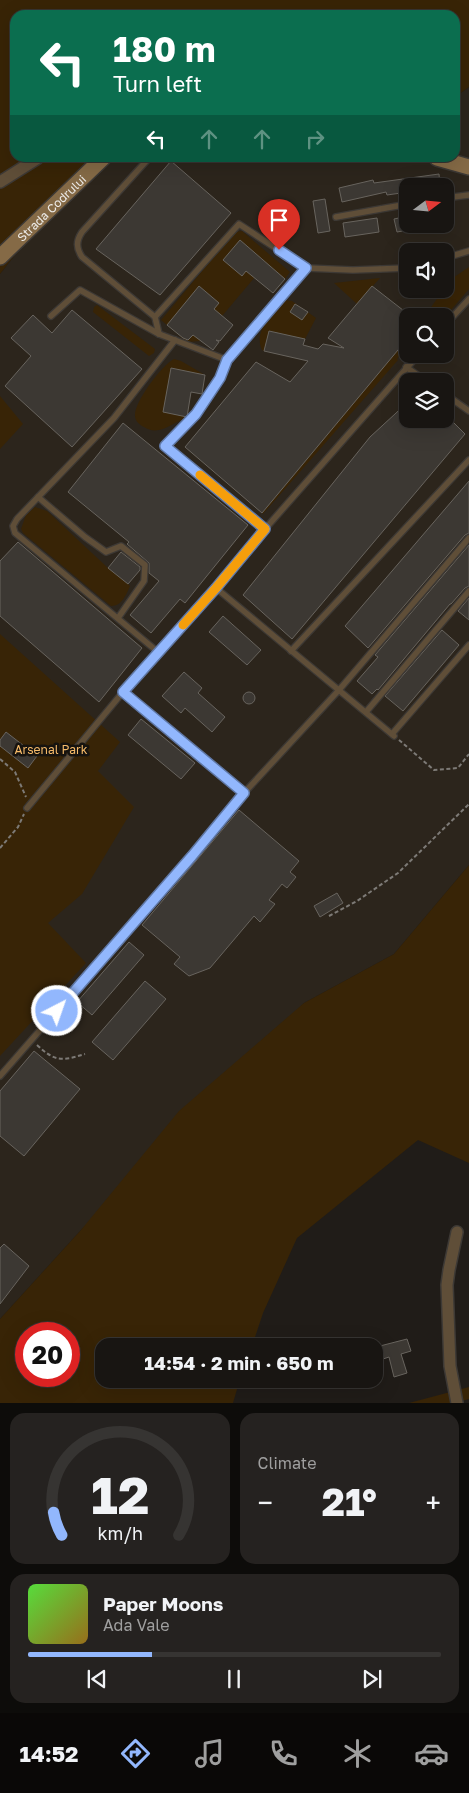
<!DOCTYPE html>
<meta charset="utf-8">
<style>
body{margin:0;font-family:"Golos Text",sans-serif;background:#252220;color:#f1f3f6;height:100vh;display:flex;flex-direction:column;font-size:19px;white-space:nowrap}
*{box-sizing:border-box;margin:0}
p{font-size:16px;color:#9f9f9f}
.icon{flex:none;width:28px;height:28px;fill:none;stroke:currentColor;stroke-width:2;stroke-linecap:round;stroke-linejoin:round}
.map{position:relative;height:1403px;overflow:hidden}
.sheet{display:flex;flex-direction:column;gap:10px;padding:10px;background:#0d0c0a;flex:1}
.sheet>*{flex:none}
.banner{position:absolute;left:10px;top:10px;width:450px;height:152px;border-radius:15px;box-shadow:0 5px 20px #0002,0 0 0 1px #363432;background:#0b6e4f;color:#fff;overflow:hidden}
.needle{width:32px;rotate:74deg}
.controls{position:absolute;left:399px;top:178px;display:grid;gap:10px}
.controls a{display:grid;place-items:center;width:55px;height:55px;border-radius:10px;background:#181512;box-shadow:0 5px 20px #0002,0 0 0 1px #363432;font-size:25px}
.speed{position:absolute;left:15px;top:1322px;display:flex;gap:10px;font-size:25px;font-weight:700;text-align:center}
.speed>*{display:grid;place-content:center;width:65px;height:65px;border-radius:50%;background:#181512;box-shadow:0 5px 20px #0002,0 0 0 1px #363432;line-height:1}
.speed .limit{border:8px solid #d22;background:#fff;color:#111}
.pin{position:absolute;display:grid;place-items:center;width:42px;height:42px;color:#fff;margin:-51px -21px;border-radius:50% 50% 50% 0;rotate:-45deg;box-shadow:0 0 5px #0007}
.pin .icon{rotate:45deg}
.me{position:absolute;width:55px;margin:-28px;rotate:41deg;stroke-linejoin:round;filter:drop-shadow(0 0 4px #0008)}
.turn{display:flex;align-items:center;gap:18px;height:105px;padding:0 20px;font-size:22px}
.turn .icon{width:65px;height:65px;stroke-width:2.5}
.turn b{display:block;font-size:35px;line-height:42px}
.lanes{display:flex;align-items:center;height:48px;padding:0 20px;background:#0003;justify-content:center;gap:25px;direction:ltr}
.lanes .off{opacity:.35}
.big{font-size:38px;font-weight:700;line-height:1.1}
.sheet .widget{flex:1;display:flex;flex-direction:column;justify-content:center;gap:8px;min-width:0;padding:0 18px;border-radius:15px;background:#252220}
.sheet .dial{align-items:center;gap:0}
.dial svg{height:130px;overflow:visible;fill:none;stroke:#363432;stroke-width:7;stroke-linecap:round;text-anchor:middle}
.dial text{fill:#f1f3f6;stroke:none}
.song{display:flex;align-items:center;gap:15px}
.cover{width:60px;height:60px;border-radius:8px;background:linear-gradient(135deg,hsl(110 70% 55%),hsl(40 70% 35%))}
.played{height:5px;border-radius:2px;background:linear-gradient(90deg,#92b7fd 30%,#363432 30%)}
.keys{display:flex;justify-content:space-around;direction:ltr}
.heat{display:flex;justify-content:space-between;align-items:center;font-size:28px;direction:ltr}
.sheet .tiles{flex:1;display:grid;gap:10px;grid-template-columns:1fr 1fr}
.widget:last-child{grid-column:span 2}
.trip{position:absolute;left:95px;top:1338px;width:288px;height:50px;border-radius:15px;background:#181512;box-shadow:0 5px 20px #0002,0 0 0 1px #363432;font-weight:700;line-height:50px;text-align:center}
.tab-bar{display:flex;height:80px;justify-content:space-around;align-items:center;background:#0a0807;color:#9f9f9f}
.tab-bar .icon{width:35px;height:35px}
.tab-bar .selected{color:#92b7fd}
.tab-bar b{font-size:22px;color:#f1f3f6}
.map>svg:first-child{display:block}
</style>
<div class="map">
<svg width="469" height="1403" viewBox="0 0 469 1403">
<rect width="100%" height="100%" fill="#201c18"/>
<path fill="#2c251c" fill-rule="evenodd" d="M469,87V865L394,954L304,1003L81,1230L0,1319V274L65,191L98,158H455V97ZM408,186H445V224H408ZM408,251H445V289H408ZM408,316H445V354H408ZM408,381H445V419H408Z"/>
<g fill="#382406" fill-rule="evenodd">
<polygon points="0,0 469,0 469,87 455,97 455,15 15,15 15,158 98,158 65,191 0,274"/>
<polygon points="242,231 290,272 285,279 266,264 201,341 187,342 161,320 235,232"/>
<polygon points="469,267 469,289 445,317 425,316 450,280"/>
<polygon points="380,278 357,304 334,283"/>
<path d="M284,300L292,301L316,318L305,339L269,331L264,351L262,350C253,330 273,315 284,300Z"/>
<polygon points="97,305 155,349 154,353 149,356 93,312 94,307"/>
<polygon points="407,338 407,346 397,359 398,360 263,514 262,513"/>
<path d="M174,359L181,361L205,375L171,369L164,412L187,417C180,420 166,429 159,430C153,431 149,430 144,427C140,425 135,421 135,416C134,402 162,365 174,359Z"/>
<polygon points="0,396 23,424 0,449"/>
<path d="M35,507L47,511L108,568L128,584L130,586C126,595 122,606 111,606L23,533L21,529L26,515Z"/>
<polygon points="0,634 120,742 98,771 134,807 82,894 48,923 86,963 0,1056"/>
<path d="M469,865V1163L418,1140L297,1238L263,1313L252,1346H104V1379H240L233,1403H0V1319L81,1230L179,1111L304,1003L394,954ZM26,1334H69V1376H26Z"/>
<polygon points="469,1387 469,1399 454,1403 409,1403"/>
</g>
<g fill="#3c3833" stroke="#68645e">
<polygon points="171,161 231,213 160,295 96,249"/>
<polygon points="439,174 440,186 408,186 408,192 387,195 386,192 342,202 339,188 373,180 374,183"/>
<polygon points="325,199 330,231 318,233 313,201"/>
<polygon points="408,216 408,230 397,232 394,219"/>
<polygon points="377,218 379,232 345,237 343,223"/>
<polygon points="240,240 285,279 273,293 246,271 242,276 223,260"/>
<polygon points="199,286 219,303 214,309 233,325 220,341 216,340 219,342 213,350 193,335 188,340 183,338 167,325"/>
<polygon points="372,286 408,314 408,338 262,513 185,447 256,362 290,382 308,361 264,351 269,331 305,339 303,345 318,349 323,344 344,348 328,338"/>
<polygon points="295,304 308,312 302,320 290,312"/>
<polygon points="72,310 142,369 72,447 5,386 31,356 11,338 33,315 52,333"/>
<polygon points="171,368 205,375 202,394 191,392 187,417 163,412"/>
<polygon points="408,402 408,419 450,419 465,434 292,639 243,595 370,437"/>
<polygon points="123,423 248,525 185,603 180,599 151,633 130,615 159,581 149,573 149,563 127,544 129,542 68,492"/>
<polygon points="469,481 469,533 465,535 368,648 345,626"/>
<polygon points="18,542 142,648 99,702 0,616 0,561"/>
<polygon points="469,545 469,586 465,588 451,604 450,604 378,690 377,689 372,694 357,681 378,657 375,655"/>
<polygon points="121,552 140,567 140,570 128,584 108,568"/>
<polygon points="469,598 469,620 458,611"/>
<polygon points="223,616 261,650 247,665 209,632"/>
<polygon points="442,630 459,645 403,711 385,696"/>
<polygon points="184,672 202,688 198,693 225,717 212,732 185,708 181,713 162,696"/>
<circle cx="249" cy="698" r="6"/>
<polygon points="141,719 195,763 181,779 128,735"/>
<polygon points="6,732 37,756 28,768 0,746 0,740"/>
<polygon points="239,810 299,861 290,872 296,877 287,888 282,884 269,900 275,904 260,922 254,916 210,968 189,976 174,964 180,957 142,925"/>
<polygon points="337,893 343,903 320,917 314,906"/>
<polygon points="129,942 144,955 92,1015 77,1002"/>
<polygon points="145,981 166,999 113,1060 92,1042"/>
<polygon points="34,1051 80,1089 24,1156 0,1136 0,1091"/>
<polygon points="4,1244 29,1266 0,1304 0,1248"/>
<polygon points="407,1339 411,1351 401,1354 407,1373 394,1377 389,1357 383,1359 380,1346"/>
</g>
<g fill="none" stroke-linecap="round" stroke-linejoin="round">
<defs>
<g id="lane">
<path d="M149,158L82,232C76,241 76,248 82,257L155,317L159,334"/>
<polyline points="445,198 469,195"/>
<polyline points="336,217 408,204"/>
<polyline points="445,258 469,251"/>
<polyline points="51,316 80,290 159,334 227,360"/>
<polyline points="155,317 239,224 306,268"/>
<polyline points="445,325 469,299"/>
<polyline points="406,367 426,381"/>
<polyline points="445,394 469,411"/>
<polyline points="38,497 85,537 106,552 121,546 145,565 144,581 118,618"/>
<polyline points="265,529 165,446 197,414 220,378 227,360 306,268 353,270 408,268"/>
<polyline points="216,588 394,736"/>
<polyline points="291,651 469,460"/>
<polyline points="158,652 15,533 13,526 17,519 114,418 175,340"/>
<polyline points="366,712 469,591"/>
<polyline points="392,734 469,645"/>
<polyline points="244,793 339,690 469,538"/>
<polyline points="27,808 123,692 216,588 265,529 419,354"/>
<polyline points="0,1076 192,856 244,793 123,692"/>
</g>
<g id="street">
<polyline points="0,182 38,158"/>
<polyline points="457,1232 449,1270 447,1285 450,1366 457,1403"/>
</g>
<g id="secondary">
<polyline points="437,158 469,167"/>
<path id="s1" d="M0,257L103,158"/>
</g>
</defs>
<use href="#lane" stroke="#3d3935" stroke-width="8"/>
<use href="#street" stroke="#3d3935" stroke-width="14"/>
<use href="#secondary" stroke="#3d3935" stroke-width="18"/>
<g stroke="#7d7a76" stroke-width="2" stroke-dasharray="4 2.5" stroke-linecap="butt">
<polyline points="399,740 434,770 458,768 469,754"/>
<polyline points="0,759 15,772 26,797"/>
<polyline points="0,848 18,827 24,814"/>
<polyline points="329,916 357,901 398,873 469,804"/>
<path d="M37,1045C55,1062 62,1061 85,1054"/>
</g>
<use href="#lane" stroke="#5f4e38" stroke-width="5.5"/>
<use href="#street" stroke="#5f4e38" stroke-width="11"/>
<use href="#secondary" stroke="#856a46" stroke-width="15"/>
</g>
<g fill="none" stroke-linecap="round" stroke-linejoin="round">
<defs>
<polyline id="route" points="57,1011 192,856 244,793 123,692 216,588 265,529 165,446 196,414 220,378 227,360 306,268 279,250"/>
</defs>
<use href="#route" stroke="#5f77a4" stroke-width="12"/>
<use href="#route" stroke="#92b7fd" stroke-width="9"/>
<polyline stroke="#f59e0b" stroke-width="9" points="183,625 216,588 265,529 200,475"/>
</g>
<g text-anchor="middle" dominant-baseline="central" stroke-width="5" stroke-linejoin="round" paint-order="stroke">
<g font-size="12" fill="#edebe8" stroke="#16130f">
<text stroke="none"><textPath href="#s1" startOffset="71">Strada Codrului</textPath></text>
</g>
<g font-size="12" fill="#f6bb6a" stroke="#16130f">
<text x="51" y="749">Arsenal Park</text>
</g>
</g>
</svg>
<div class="controls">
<a><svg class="needle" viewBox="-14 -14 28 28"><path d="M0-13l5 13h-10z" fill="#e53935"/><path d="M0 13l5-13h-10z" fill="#9f9f9f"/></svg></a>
<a><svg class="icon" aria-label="sound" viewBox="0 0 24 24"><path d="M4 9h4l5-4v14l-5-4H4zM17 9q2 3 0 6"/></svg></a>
<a><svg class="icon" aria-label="search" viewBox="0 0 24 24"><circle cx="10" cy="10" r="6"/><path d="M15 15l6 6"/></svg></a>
<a><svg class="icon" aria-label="layers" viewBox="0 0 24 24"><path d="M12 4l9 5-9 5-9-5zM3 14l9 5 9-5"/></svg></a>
</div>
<div class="speed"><div class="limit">20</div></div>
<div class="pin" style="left:279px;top:250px;background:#d93025"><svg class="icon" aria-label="arrive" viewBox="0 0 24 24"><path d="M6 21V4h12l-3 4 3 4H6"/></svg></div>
<svg class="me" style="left:57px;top:1011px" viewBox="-20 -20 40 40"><circle r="17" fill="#92b7fd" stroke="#fff" stroke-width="3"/><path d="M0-11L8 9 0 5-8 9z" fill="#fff"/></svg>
<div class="trip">14:54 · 2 min · 650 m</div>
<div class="banner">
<div class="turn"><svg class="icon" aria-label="left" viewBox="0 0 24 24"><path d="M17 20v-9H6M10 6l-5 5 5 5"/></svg><div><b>180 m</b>Turn left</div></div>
<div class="lanes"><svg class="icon" aria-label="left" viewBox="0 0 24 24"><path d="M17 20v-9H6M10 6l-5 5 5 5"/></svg><svg class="icon off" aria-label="ahead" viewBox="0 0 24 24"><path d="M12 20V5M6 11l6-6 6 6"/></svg><svg class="icon off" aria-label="ahead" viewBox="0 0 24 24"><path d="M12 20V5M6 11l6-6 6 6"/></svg><svg class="icon off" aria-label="right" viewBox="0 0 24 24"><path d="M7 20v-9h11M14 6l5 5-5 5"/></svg></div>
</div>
</div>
<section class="sheet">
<div class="tiles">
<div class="widget dial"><svg viewBox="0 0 100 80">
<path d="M14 69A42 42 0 1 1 86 69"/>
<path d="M14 69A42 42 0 0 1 9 55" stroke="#92b7fd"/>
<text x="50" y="56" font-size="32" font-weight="700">12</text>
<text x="50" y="72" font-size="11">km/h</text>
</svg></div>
<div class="widget"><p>Climate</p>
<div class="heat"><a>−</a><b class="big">21°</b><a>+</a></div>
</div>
<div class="widget">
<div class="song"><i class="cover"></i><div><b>Paper Moons</b><p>Ada Vale</p></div></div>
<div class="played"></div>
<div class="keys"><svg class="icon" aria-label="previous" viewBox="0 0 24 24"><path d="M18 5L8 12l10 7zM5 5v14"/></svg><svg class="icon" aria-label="pause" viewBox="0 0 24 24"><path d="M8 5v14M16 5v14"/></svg><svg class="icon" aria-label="next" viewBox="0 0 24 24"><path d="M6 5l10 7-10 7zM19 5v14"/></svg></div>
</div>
</div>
</section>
<nav class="tab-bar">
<b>14:52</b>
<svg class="icon selected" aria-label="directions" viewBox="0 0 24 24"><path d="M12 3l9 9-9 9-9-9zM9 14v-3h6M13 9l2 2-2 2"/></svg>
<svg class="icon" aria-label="music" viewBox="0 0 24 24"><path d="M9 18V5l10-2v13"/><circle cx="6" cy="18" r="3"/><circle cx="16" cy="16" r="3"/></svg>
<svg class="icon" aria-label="phone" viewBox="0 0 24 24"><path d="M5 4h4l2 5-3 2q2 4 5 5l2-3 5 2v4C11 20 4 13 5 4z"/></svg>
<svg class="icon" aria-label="climate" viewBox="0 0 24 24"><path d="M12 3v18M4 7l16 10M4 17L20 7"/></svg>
<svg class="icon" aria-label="car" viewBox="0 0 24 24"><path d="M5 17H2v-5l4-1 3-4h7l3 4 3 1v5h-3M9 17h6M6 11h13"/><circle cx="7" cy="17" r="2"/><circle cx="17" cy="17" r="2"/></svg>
</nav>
